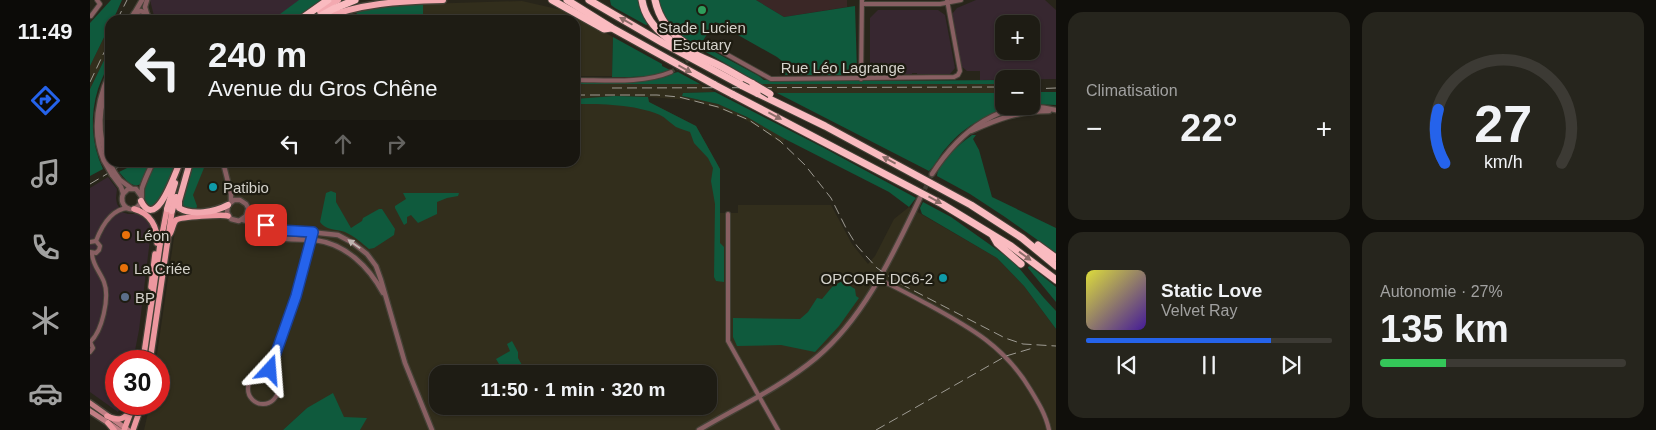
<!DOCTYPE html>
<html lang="fr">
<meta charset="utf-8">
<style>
body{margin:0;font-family:Arial,sans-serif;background:#26251d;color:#f1f3f6;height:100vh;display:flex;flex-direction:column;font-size:19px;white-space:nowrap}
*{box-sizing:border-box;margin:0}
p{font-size:16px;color:#a1a1a0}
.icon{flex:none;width:28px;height:28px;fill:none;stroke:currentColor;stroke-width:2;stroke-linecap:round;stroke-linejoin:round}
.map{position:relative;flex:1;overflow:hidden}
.panel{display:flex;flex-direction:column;gap:12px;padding:12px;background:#100f0b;width:600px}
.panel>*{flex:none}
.banner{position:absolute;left:15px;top:15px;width:475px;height:152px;border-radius:15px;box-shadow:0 1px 4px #0004,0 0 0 1px #3c3a34;background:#1e1c14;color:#f1f3f6;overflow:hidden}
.tools{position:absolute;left:905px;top:15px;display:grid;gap:10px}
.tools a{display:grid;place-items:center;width:45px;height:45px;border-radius:10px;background:#1e1c14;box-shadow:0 1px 4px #0004,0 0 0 1px #3c3a34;font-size:25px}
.speed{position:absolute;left:15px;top:350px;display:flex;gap:10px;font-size:25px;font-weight:700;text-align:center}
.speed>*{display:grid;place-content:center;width:65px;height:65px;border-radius:50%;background:#1e1c14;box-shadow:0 1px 4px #0004,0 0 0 1px #3c3a34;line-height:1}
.speed .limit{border:8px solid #d22;background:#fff;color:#111}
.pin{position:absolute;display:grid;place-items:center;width:42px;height:42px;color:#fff;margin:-21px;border-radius:10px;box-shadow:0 2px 8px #0006}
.me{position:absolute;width:55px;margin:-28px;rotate:19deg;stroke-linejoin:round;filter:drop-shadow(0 0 4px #0008)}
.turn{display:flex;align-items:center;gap:18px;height:105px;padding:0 20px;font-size:22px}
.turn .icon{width:65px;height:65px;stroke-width:2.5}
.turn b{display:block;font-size:35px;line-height:42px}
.lanes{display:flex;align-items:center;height:48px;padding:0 20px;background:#0003;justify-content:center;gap:25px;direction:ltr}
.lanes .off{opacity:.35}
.big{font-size:38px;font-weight:600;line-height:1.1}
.panel .widget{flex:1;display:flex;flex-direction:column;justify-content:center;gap:8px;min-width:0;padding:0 18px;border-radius:15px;background:#26251d}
.panel .dial{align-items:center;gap:0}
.dial svg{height:130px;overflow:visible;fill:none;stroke:#3c3a34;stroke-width:7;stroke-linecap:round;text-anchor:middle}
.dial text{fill:#f1f3f6;stroke:none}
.song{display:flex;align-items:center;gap:15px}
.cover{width:60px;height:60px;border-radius:8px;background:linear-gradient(135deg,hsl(60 70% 55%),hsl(260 70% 35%))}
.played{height:5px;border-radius:2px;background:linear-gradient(90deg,#2563eb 75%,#3c3a34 75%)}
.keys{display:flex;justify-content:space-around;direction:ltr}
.heat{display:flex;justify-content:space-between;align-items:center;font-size:28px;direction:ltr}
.charge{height:8px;border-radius:4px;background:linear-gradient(90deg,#34c759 27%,#3c3a34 0)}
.panel .tiles{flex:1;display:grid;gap:12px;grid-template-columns:repeat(2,1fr)}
.trip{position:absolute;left:339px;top:365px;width:288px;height:50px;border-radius:15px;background:#1e1c14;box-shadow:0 1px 4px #0004,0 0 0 1px #3c3a34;font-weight:600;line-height:50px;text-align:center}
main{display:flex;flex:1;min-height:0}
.tabs{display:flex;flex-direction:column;width:90px;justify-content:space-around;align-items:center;background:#0c0b08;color:#a1a1a0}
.tabs .icon{width:35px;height:35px}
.tabs .active{color:#2563eb}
.tabs b{font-size:22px;color:#f1f3f6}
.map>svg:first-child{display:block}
</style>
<main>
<nav class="tabs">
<b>11:49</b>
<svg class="icon active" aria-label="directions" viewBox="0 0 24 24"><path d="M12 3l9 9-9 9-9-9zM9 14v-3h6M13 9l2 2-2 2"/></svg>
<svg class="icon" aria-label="music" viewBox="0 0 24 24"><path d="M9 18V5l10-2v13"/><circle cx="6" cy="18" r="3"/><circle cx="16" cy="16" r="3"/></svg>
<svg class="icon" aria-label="phone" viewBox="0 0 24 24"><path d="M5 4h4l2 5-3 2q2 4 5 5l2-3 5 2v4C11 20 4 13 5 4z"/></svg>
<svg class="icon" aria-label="climate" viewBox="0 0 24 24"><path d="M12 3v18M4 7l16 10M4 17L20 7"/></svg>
<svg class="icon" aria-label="car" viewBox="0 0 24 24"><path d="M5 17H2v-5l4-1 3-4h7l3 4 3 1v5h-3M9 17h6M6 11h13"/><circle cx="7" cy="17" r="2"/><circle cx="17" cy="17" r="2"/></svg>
</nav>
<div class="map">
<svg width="966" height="430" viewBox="0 0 966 430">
<rect width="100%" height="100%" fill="#28251a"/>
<g fill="#372730" fill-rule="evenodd">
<polygon points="60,0 218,0 190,20 65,20"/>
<path d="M886,0H955L966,10V79L890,80V71H877L871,66L862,14L867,8ZM914,24H941V51H914Z"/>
<polygon points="788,10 848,10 855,15 865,68 860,74 827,74 827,73 822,73 822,74 786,74 780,69 780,18"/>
<polygon points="18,177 27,189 26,198 27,204 32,212 38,214 47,214 53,217 59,224 61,231 49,330 43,361 26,361 26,404 33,404 28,412 0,392 0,188"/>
</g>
<g fill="#322e1c" fill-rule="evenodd">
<polygon points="432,1 476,11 523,37 522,76 485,76 485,20 333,20 333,4"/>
<polygon points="20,25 20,48 0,89 0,66"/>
<path d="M485,84H610L625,92L593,93L592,96L628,104L642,110L679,128L695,139L692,144L670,128L652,118L627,108L599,100L558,97L559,102L606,126L630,169V213H648V205H741L762,244L778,264L785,256L804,219L819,207L907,258L934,286L966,329V430H269L254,417L217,408L193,430H54L60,404H69V361H66L89,203L104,163L485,162ZM348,374H618V406H348Z"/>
<polygon points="670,84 914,84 914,93 687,93"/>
</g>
<polygon fill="#3a2726" points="666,0 757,0 757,7 694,17"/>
<g fill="#0f5a3d">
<polygon points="21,0 32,0 23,20 20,20 20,25 0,66 0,23"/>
<polygon points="209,0 231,0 203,20 182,20"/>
<polygon points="520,0 549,0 558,24 556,25 525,8 521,5"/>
<path d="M569,0H666L694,17L765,6L767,71L764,75H694L692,61L687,57L625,22L614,39V42L611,48C588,36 575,27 569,0Z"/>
<path d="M333,4V20H268L266,11L247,20H237C270,9 299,5 333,4Z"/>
<path d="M523,37L572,64V66L580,70C562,78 542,77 522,77Z"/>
<path d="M20,48C20,64 14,73 8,89C0,115 1,143 13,169L0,176V89Z"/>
<polygon points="621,50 669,76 674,80 780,81 914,80 914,84 670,84 616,52 617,51"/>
<polygon points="588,72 610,84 485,84 485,81 554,80"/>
<path d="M20,89V155C13,132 12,112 20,89Z"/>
<polygon points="625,92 734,148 826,198 819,207 799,192 695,139 657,117 628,104 592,96 593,93"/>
<polygon points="941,92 966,92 966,105 941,104"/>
<path d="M687,93H914V106H927C898,115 877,123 857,147C850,154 846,165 839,171Z"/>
<path d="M525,96L558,97L559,102L606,126L630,169V243L634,247V282L626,281L624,277L625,204L621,181L623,168L618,158L604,143L600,132C595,130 590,129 586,127C580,123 576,118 570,115C544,104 512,104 485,104V99Z"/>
<path d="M882,135H886L883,139L889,150L902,197L966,228V253L915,217L880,194L847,176C848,162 871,143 882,135Z"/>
<path d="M47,163H60C57,168 56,176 52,182C45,192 34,178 29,172Z"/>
<path d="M67,163H87L71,198L66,206L59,207C48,195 59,175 67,163Z"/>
<polygon points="104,163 116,163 103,195 107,206 106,210 97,209 91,205 95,184"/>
<path d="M241,191L246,193V202L261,228L272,221L273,218L289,209H292L305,229L304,235L284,248L279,249C272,243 264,236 255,232C246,229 235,230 230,222L236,193Z"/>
<polygon points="313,193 369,193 368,196 357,198 347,202 347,214 328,223 321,215 317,217 317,223 314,225 305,208 305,206 316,199"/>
<polygon points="833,202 861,217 923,261 954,298 966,311 966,329 934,286 907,258 832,214 830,208"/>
<polygon points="940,266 966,287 966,302 938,268 938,267"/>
<polygon points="752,281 765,289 766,296 769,298 749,326 725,352 691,345 647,346 643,337 643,318 710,319 718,312 727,298 732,299 742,287"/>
<polygon points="422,341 428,352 428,358 437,374 415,374 406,359 420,351 417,344"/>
<polygon points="243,393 254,417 277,418 270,430 193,430 217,408"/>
</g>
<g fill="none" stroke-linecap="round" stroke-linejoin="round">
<polyline stroke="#423f35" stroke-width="4" stroke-dasharray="4 2" stroke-linecap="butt" points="581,72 600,59"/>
<polyline stroke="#423f35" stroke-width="4.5" stroke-dasharray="4.5 2" stroke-linecap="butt" points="832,195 842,174"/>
<defs>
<g id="minor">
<polyline points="772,4 850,4 871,0"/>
<polyline points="1,16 10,4 7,0"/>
<polyline points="612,50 620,45 681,79 864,77 868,75 870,71 857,0"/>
<polyline points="771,79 772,0"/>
<path d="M485,80C516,80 552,84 581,72"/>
<polyline points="638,214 638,341 688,430"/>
<path d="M6,241C11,228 21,209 38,208"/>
<polyline points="0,242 6,241 10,246 9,250 6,253 0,252"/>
<path d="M788,279C806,287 822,296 839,305C881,328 915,347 940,389C948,402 956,415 959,430"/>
<path d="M0,342C12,332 20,297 14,282C10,272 2,264 2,253"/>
<polyline points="0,342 3,348 0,352"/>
<circle cx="173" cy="389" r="15"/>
<polyline points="178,375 206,296 223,232"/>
</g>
<g id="tertiary">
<polyline points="45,12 52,0"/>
<polyline points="57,14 55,7 57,0"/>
<polyline points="40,20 44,13 51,11 57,14 60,20"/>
<path d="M881,131C908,119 928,111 959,111"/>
<path d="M18,160C7,134 8,106 20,81"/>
<path d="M14,161C1,131 7,101 20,72"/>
<polyline points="133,162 141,194 141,202"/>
<polyline points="25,173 30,180 41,188"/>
<path d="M842,174C869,132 912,96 966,110"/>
<polyline points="22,175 31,187 33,193"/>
<path d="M51,196L46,189H38L33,194C28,207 43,215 50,204C53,200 51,193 52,188C55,179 59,171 63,162"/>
<polyline points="158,209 156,216 149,221 141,219 137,212 138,205 144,200 150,200 156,204 162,215 181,228 248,235 263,243 277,254 286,266 291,280 315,363 342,430"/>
<path d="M153,220C164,222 171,234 183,237C196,240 211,239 225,240C256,244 279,267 293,293"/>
<path d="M609,430C648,407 691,387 726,358C775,317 803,254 830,198"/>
</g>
<g id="secondary">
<polyline points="0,403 38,430"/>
<polyline points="0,411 29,430"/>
</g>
<g id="primary">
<path d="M44,209C60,213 68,227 67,243"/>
<path d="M79,235C83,231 82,224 86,220C90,217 133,214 138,216"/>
<polyline points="61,287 65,254"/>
<polyline points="53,361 70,245 77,209"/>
<polyline points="60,361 82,211"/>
<path d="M17,416C30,422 34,419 43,409"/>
<polyline points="18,423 24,430"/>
<polyline points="34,430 44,404"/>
<polyline points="43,430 52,404"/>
</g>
<g id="trunk">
<polyline points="229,10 248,0"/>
<path d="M229,20C269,3 310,1 353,0"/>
<path d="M100,162L89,201V208C102,216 125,212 138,205"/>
<path d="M51,201C66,232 85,173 90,162"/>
<polyline points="77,209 85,183"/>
<polyline points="82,211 86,197"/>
</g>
<g id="motorway">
<polyline points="462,0 514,29 521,28"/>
<polyline points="477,0 522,28 625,85"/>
<polyline points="499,0 573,43 651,85"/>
<path d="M552,0C557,33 594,50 622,62C636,68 649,77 663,84"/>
<path d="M565,0C569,19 579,32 595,43"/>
<polyline points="211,19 238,0"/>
<polyline points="223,20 243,9 265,0"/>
<polyline points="667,93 735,126 881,205 932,238 966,266"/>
<polyline points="642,94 852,204 921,246 966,280"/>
<polyline points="903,236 907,243 931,264"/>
<polyline points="948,245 966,258"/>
</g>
</defs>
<use href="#minor" stroke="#444136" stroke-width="6"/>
<use href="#tertiary" stroke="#444136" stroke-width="7"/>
<use href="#secondary" stroke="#444136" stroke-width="8"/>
<use href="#primary" stroke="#444136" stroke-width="8"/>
<use href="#trunk" stroke="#444136" stroke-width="9"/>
<use href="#motorway" stroke="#444136" stroke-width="9"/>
<use href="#minor" stroke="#885f62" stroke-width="4"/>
<use href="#tertiary" stroke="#885f62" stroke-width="4.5"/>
<use href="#secondary" stroke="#c17e84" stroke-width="5"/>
<use href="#primary" stroke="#ec979f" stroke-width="5.5"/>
<use href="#trunk" stroke="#f3a9b0" stroke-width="6"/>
<use href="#motorway" stroke="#fabbc0" stroke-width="7"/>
<g stroke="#9e9b93" stroke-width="1" stroke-dasharray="10 5" stroke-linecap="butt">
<polyline points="27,20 37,0"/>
<polyline points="0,82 20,40"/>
<polyline points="522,88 914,87"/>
<polyline points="941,89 966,88"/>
<polyline points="485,95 567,95 589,97 628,107 659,120 690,141 715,165 741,198 756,228 767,246 787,268 807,282 915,338 933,344 966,346"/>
<polyline points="0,184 37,162"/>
<polyline points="786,430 916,356 943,348"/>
</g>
<defs>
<g id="tertiary-bridge">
<polyline points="18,160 25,173"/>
<polyline points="14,161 22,175"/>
</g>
<g id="motorway-bridge">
<polyline points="663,84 680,94"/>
<polyline points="625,85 642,94"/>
<polyline points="651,85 667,93"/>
</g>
</defs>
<use href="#tertiary-bridge" stroke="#444136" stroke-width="7" stroke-linecap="butt"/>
<use href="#motorway-bridge" stroke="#444136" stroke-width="9" stroke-linecap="butt"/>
<use href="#tertiary-bridge" stroke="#885f62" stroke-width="4.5"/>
<use href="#motorway-bridge" stroke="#fabbc0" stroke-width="7"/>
</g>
<defs><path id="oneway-solid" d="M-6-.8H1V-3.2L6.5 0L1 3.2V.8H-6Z" transform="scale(1.25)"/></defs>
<g fill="#8c6c68">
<use href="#oneway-solid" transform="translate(536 21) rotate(-150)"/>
<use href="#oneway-solid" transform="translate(595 69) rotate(29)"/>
<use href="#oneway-solid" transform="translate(685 116) rotate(28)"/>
<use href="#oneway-solid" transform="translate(799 160) rotate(-152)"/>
<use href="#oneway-solid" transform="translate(845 200) rotate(29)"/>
<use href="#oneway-solid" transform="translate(935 256) rotate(36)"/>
</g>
<use fill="#c1b5b1" href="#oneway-solid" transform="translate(264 244) rotate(-145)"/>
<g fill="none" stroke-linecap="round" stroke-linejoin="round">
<defs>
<polyline id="route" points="176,225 188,230 223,232 206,296 180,370"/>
</defs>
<use href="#route" stroke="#184099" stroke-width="12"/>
<use href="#route" stroke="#2563eb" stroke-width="9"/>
</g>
<circle fill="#2e9e5b" stroke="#1e1c11" stroke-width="2" cx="612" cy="10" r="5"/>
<g fill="#0f9aa8" stroke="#1e1c11" stroke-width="2">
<circle cx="123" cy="187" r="5"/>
<circle cx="853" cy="278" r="5"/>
</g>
<g fill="#e8710a" stroke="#1e1c11" stroke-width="2">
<circle cx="36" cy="235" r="5"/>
<circle cx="34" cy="268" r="5"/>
</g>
<circle fill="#5c6f8a" stroke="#1e1c11" stroke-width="2" cx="35" cy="297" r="5"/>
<g text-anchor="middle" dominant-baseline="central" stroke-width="4.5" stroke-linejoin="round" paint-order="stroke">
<g font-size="15" fill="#d4d2cb" stroke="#1e1c11" text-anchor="start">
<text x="612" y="27" text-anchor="middle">Stade Lucien<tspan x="612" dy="17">Escutary</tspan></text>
<text x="133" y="187">Patibio</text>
<text x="46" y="235">Léon</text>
<text x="44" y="268">La Criée</text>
<text x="843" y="278" text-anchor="end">OPCORE DC6-2</text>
<text x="45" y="297">BP</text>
</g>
<g font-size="15" fill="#d4d2cb" stroke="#1e1c11">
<text x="753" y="67">Rue Léo Lagrange</text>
</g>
</g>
</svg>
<div class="tools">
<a>+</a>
<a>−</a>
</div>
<div class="speed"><div class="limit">30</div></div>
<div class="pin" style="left:176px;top:225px;background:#d93025"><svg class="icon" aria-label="arrive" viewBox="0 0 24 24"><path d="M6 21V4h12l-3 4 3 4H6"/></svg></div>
<svg class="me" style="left:180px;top:370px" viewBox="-20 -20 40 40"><path d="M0-17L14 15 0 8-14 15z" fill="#2563eb" stroke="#fff" stroke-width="4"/></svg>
<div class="trip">11:50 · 1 min · 320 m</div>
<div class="banner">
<div class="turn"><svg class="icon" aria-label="left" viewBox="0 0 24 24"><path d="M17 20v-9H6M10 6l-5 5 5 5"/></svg><div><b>240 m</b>Avenue du Gros Chêne</div></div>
<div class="lanes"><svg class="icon" aria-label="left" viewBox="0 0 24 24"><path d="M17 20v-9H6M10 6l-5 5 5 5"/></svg><svg class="icon off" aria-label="ahead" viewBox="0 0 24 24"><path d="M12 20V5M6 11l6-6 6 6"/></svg><svg class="icon off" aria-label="right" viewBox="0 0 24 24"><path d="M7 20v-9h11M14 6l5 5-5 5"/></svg></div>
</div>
</div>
<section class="panel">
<div class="tiles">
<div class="widget"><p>Climatisation</p>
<div class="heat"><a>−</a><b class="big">22°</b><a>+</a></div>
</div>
<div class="widget dial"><svg viewBox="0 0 100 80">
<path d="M14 69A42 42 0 1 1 86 69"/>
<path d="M14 69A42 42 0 0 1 10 36" stroke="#2563eb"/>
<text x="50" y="56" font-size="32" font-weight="700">27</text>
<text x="50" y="72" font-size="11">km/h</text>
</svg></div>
<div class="widget">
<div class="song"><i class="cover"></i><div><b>Static Love</b><p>Velvet Ray</p></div></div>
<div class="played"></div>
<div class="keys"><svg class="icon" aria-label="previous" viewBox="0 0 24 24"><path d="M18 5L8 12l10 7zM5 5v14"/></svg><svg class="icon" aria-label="pause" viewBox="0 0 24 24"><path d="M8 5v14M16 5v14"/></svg><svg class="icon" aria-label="next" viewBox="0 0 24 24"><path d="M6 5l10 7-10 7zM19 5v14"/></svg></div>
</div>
<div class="widget"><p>Autonomie · 27%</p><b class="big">135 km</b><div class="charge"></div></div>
</div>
</section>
</main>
